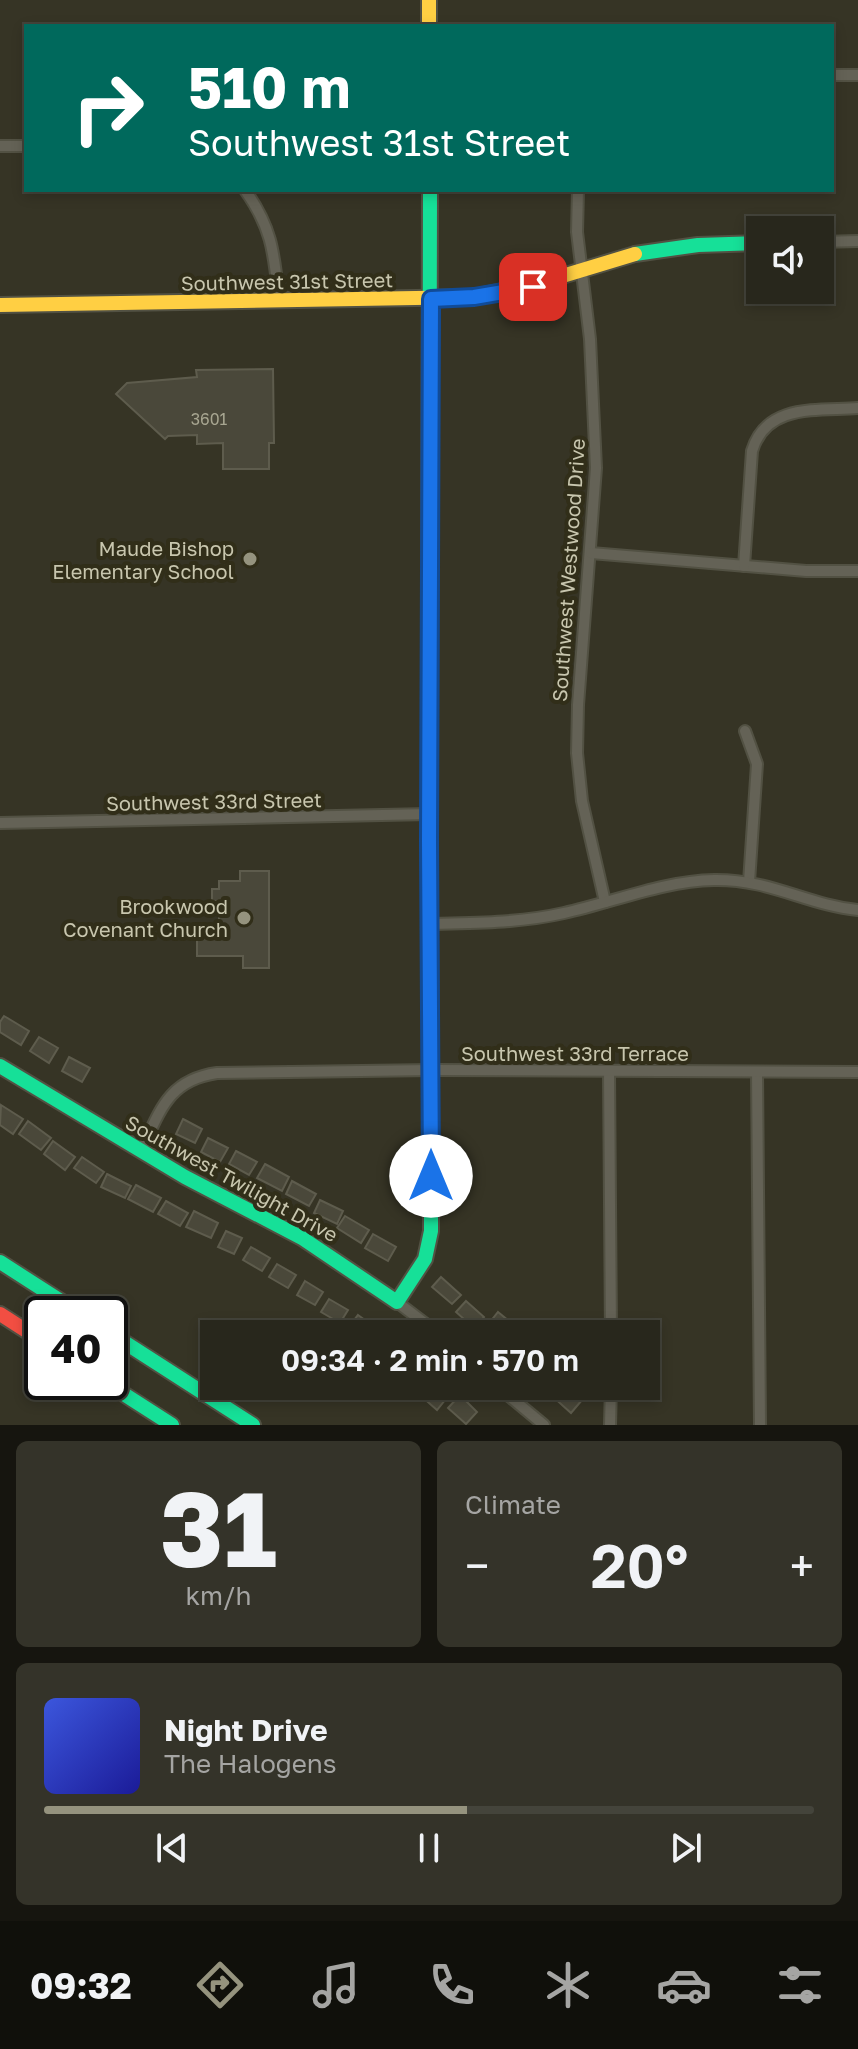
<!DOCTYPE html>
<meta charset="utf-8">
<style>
body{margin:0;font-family:"Golos Text",sans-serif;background:#343329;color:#f1f3f6;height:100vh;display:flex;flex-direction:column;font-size:30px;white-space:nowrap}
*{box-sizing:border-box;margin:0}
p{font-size:26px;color:#a5a5a3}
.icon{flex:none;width:44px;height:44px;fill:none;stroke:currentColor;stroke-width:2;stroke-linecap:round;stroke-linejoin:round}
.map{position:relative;height:1425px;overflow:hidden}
.side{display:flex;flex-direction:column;gap:16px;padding:16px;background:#16150f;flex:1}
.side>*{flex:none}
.hud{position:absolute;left:24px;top:24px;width:810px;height:168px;border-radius:0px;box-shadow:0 4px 12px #0003,0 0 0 2px #44443b;background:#00695c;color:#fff;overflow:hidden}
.buttons{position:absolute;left:746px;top:216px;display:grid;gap:16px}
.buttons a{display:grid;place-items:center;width:88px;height:88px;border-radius:0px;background:#28271c;box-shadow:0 4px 12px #0003,0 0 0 2px #44443b;font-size:40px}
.speed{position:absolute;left:24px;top:1296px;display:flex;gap:16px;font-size:40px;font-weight:700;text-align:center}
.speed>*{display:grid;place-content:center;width:104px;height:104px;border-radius:50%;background:#28271c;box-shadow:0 4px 12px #0003,0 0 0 2px #44443b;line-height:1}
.speed .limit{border:4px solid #111;border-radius:12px;background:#fff;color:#111}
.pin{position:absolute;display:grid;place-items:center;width:68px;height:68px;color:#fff;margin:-34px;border-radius:16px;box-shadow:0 4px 12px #0006}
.me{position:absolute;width:88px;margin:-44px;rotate:0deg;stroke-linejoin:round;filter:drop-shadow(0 0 6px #0008)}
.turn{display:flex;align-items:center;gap:28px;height:168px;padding:0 32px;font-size:36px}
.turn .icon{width:104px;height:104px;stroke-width:2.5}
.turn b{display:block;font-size:56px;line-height:68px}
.big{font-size:60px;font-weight:600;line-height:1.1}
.side .card{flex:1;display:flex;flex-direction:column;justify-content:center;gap:12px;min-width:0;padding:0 28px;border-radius:12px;background:#343329}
.side .dial{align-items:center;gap:0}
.dial b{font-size:104px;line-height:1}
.song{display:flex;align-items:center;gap:24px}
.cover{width:96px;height:96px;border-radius:12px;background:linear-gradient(135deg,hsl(230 70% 55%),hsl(240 70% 35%))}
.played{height:8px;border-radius:4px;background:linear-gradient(90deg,#95937e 55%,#44443b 55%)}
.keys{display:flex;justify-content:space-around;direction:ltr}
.heat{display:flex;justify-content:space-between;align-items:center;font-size:44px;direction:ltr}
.side .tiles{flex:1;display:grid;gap:16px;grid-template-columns:1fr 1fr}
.card:last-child{grid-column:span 2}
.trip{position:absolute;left:200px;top:1320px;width:460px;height:80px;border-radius:0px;background:#28271c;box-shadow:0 4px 12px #0003,0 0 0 2px #44443b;font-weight:600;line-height:80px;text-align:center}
.tab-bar{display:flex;height:128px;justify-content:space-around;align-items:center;background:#10100b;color:#a5a5a3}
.tab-bar .icon{width:56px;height:56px}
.tab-bar .current{color:#95937e}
.tab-bar b{font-size:36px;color:#f1f3f6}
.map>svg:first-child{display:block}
</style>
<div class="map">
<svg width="858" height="1425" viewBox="0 0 858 1425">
<rect width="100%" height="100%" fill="#363425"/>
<g fill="#4a483a" stroke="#5e5c4d" stroke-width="2">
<polygon points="273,369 274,443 269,443 269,469 223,469 223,443 197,444 197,435 168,436 165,439 116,394 127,383 197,377 196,370"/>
<polygon points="240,871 269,871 269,968 243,968 243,956 197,956 197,934 219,934 219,901 212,901 212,889 219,889 219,881 240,881"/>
<polygon points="4,1016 29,1031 21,1045 0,1032 0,1022"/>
<polygon points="39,1037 58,1048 49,1063 30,1051"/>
<polygon points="69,1057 90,1068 82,1082 62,1071"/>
<polygon points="1,1105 23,1119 13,1134 0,1125"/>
<polygon points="183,1119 202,1129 195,1143 176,1134"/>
<polygon points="28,1121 51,1138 41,1150 19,1134"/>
<polygon points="208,1138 228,1148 220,1162 201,1152"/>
<polygon points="53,1141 75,1157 65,1170 44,1154"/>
<polygon points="236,1151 257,1162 249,1175 229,1164"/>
<polygon points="82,1157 104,1172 96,1183 74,1168"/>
<polygon points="265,1164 289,1177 282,1191 257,1178"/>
<polygon points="107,1174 131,1186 125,1198 101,1187"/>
<polygon points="292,1181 316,1194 309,1206 286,1194"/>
<polygon points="136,1185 161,1198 153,1212 128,1199"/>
<polygon points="320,1200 343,1211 337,1224 314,1213"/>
<polygon points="166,1201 188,1213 180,1226 158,1214"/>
<polygon points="194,1211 218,1223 211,1238 186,1227"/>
<polygon points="345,1216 369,1230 361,1243 337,1228"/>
<polygon points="226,1231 242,1238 234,1254 218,1247"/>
<polygon points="373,1234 396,1247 388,1261 365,1248"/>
<polygon points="251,1247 270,1258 262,1271 243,1260"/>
<polygon points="277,1264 296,1275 288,1288 269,1277"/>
<polygon points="441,1277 461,1295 452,1304 432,1287"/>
<polygon points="305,1281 323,1292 315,1305 297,1295"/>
<polygon points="329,1299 348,1310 340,1323 321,1312"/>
<polygon points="466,1301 484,1317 474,1328 456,1312"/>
<polygon points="498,1312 515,1326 509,1334 486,1334 483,1331"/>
<polygon points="358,1315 376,1328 371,1334 357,1334 348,1328"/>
<polygon points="430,1386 449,1386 453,1390 437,1410 421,1396"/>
<polygon points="561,1386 566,1386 582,1400 571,1413 552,1396"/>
<polygon points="460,1395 477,1412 466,1424 448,1408"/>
</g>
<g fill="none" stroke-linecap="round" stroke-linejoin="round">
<defs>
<g id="street">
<polyline points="832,75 858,75"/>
<polyline points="0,146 26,146"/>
<path d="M245,190C273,229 274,255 279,300"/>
<polyline points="578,190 577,232 590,339 596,468 578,705 577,753 582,801 605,902"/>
<polyline points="820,242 858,241"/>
<polyline points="591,553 806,571 858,571"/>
<path d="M744,566L752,451C766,403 818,411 858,408"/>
<polyline points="745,731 757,764 749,882"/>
<polyline points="0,823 429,814"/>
<path d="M429,924C475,923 520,923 564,913C614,902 663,881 714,880C770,879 807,905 858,910"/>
<polyline points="609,1072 611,1334"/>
<polyline points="757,1072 760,1425"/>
<path d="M141,1151C160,1111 168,1080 217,1073L432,1070L858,1072"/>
<polyline points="397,1302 439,1334"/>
<polyline points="497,1386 544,1425"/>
<polyline points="610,1425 611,1386"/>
</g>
<g id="fast">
<polyline points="635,254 698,245 760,243"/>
<polyline points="429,681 430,190"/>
<polyline points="0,1066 185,1177 302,1238 397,1302 425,1259 431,1231 431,1182"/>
<polyline points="0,1262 81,1314"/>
<polyline points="110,1333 253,1425"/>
<polyline points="105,1382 172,1425"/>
</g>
<g id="slow">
<polyline points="429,0 429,26"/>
<polyline points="0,305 474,297 536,284 635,254"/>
<polyline points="429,681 431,1182"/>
</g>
<polyline id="jam" points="0,1314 42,1341"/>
</defs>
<use href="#street" stroke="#525143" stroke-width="14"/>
<use href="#fast" stroke="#525143" stroke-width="18"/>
<use href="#slow" stroke="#525143" stroke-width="18"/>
<use href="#jam" stroke="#525143" stroke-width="18"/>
<use href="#street" stroke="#646256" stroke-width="10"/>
<use href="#fast" stroke="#16e098" stroke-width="14"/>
<use href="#slow" stroke="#ffcf43" stroke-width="14"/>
<use href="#jam" stroke="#f24e42" stroke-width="14"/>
</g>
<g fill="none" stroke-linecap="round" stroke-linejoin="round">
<defs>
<polyline id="route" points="431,1176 429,841 431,299 474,297 533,287"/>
</defs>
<use href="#route" stroke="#114b97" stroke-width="20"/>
<use href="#route" stroke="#1a73e8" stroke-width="14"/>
</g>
<g fill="#95937e" stroke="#312e19" stroke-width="3">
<circle cx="250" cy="559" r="8"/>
<circle cx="244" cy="918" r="8"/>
</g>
<g text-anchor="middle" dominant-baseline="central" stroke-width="8" stroke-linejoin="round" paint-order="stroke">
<g font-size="16" fill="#a8a691">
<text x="209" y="419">3601</text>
</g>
<g font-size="20" fill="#c8c6ae" stroke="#312e19">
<text transform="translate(287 281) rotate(-1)">Southwest 31st Street</text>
<text transform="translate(568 570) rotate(-86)">Southwest Westwood Drive</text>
<text transform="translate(214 801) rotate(-1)">Southwest 33rd Street</text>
<text x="575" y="1053">Southwest 33rd Terrace</text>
<text transform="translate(232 1178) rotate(29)">Southwest Twilight Drive</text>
</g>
<g font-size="20" fill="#c8c6ae" stroke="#312e19" text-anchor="end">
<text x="234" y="548">Maude Bishop<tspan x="234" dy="23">Elementary School</tspan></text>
<text x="228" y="906">Brookwood<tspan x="228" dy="23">Covenant Church</tspan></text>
</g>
</g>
</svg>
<div class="buttons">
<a><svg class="icon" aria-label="sound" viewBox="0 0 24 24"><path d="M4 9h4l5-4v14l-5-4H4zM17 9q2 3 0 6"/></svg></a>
</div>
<div class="speed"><div class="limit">40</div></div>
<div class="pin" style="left:533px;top:287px;background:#d93025"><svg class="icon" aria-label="arrive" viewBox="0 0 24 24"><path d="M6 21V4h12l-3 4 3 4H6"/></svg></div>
<svg class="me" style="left:431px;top:1176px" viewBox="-20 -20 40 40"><circle r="19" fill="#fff"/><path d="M0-13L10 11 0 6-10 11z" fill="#1a73e8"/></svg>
<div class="trip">09:34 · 2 min · 570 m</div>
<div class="hud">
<div class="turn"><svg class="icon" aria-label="right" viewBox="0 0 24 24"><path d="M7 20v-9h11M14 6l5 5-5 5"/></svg><div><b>510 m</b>Southwest 31st Street</div></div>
</div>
</div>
<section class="side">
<div class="tiles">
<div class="card dial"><b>31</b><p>km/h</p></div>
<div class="card"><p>Climate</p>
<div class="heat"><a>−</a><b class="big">20°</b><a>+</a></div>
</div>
<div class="card">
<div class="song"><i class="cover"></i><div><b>Night Drive</b><p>The Halogens</p></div></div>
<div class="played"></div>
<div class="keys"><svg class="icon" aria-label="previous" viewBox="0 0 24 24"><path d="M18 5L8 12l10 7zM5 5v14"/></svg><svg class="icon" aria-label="pause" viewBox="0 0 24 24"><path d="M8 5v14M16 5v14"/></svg><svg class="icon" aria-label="next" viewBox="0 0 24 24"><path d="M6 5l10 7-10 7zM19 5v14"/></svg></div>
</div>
</div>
</section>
<nav class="tab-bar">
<b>09:32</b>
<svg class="icon current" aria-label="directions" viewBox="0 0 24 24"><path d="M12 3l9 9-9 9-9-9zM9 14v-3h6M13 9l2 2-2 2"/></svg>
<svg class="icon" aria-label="music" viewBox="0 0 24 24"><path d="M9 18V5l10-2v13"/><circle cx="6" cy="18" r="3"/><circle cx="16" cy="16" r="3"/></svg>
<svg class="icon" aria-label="phone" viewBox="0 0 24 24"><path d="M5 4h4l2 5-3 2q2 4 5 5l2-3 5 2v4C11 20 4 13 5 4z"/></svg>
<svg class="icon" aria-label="climate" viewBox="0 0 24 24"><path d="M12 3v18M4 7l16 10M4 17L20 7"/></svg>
<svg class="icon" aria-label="car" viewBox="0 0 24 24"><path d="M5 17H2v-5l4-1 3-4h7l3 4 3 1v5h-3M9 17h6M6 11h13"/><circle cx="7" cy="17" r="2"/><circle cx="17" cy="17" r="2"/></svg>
<svg class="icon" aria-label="filters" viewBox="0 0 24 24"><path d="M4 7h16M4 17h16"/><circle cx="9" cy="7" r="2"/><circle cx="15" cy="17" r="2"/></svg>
</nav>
